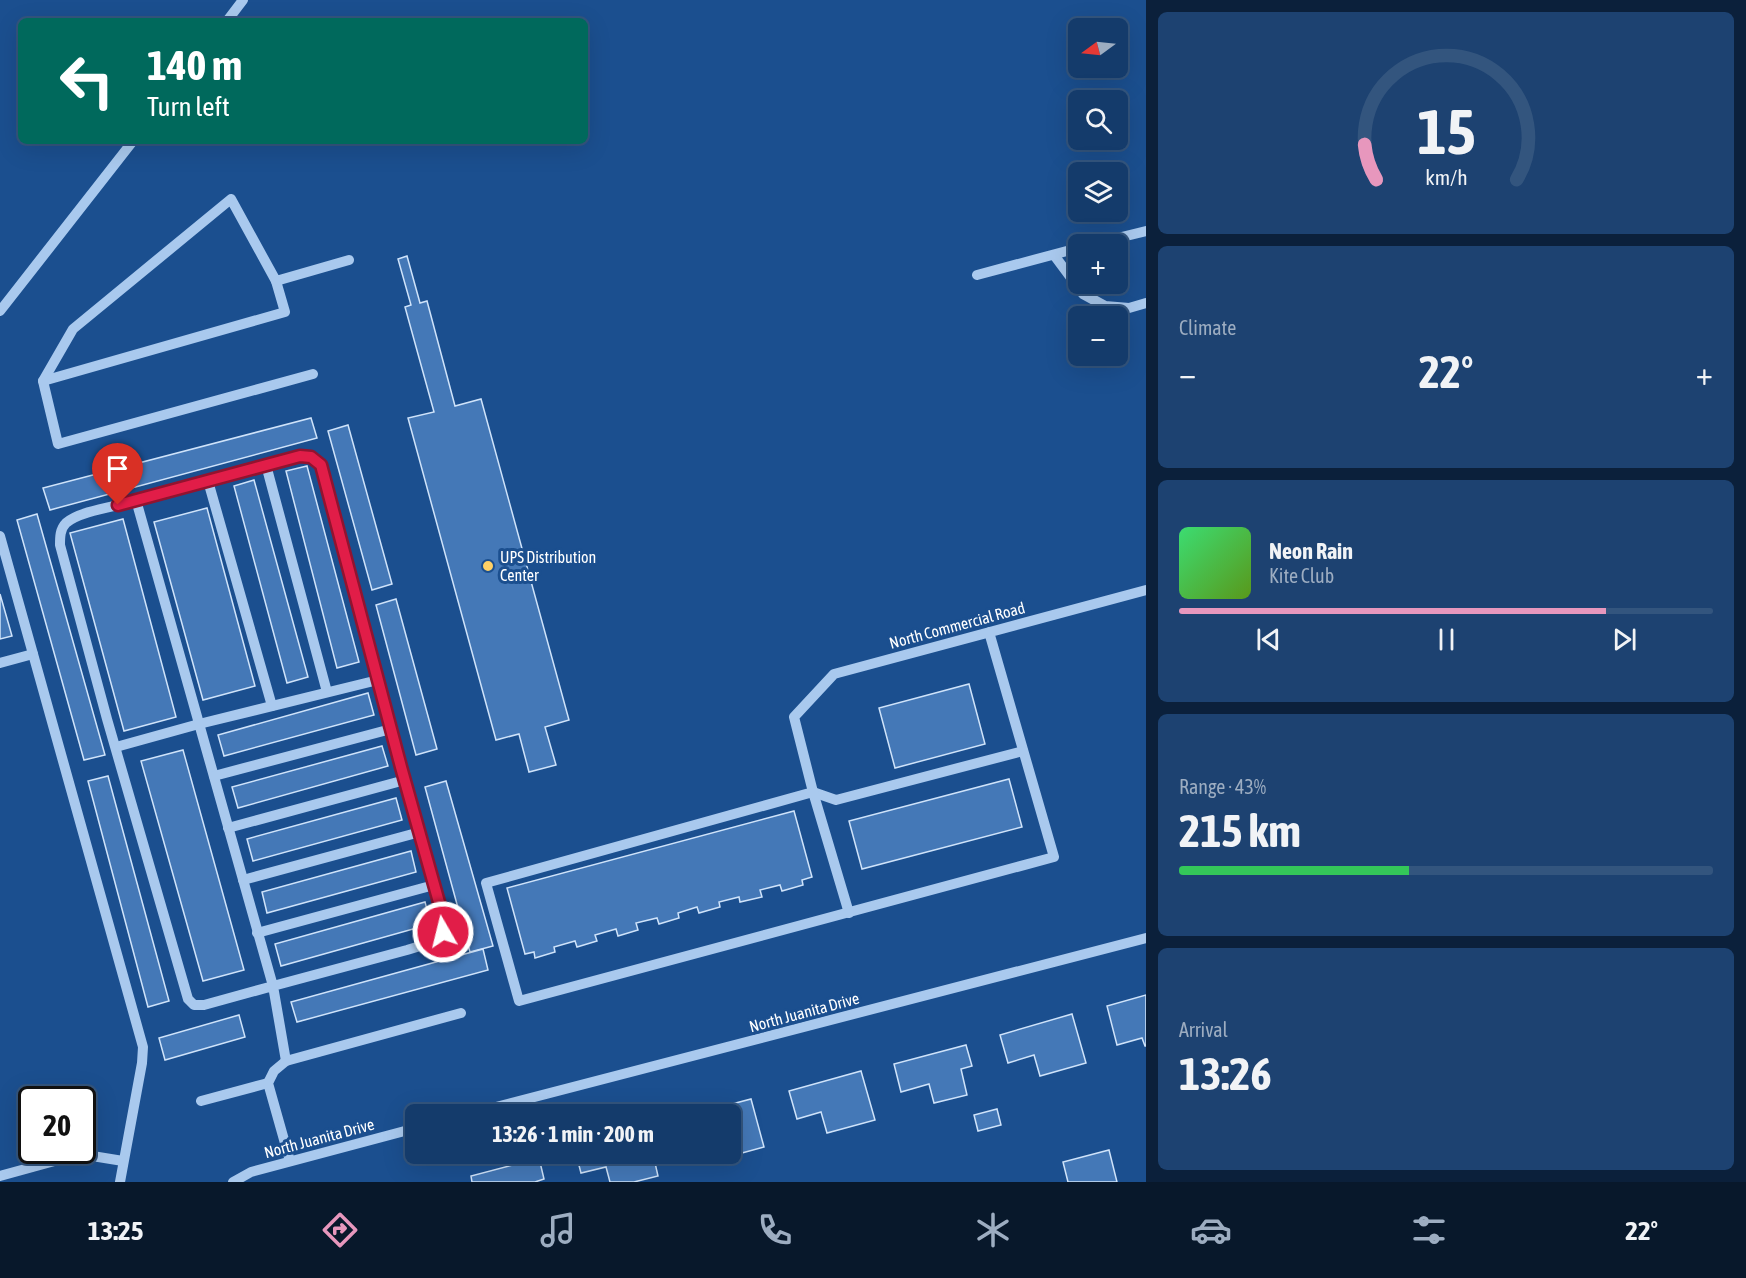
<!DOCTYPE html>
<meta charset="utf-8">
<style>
body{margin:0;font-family:"Asap Condensed",sans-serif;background:#1d4271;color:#f1f3f6;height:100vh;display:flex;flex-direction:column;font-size:22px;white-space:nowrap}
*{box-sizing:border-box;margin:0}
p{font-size:20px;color:#9dadc1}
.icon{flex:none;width:33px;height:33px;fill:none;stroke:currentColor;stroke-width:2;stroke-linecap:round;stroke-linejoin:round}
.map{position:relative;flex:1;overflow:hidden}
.sheet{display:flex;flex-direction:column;gap:12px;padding:12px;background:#0b203b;width:600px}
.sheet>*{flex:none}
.top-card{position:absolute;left:18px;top:18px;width:570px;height:126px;border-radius:9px;box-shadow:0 6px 24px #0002,0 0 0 2px #33557e;background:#00695c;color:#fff;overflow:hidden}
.needle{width:39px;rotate:255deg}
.tools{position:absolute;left:1068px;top:18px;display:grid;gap:12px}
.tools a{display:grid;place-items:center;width:60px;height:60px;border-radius:9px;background:#143b6b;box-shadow:0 6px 24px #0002,0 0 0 2px #33557e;font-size:30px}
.speed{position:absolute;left:18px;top:1086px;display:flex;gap:12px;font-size:30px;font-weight:700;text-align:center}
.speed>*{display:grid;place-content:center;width:78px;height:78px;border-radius:50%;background:#143b6b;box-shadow:0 6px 24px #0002,0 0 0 2px #33557e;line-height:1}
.speed .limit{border:3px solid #111;border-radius:9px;background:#fff;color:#111}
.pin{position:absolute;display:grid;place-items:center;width:51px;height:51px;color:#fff;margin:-62px -26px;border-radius:50% 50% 50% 0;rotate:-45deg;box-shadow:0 0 6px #0007}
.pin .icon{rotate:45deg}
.me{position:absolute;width:66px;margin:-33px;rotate:352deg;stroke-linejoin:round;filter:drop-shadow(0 0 4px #0008)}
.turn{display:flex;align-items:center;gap:21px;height:126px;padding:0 30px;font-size:27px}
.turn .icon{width:78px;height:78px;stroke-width:2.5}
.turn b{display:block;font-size:42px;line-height:51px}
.big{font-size:45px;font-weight:700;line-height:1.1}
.sheet .card{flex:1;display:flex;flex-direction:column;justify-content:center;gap:9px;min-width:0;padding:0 21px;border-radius:9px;background:#1d4271}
.sheet .dial{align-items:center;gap:0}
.dial svg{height:156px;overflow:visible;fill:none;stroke:#33557e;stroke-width:7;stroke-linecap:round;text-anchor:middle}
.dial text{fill:#f1f3f6;stroke:none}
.song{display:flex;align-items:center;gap:18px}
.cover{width:72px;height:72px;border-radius:9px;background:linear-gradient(135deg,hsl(140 70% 55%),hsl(90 70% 35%))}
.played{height:6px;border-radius:3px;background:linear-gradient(90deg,#e797bd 80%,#33557e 80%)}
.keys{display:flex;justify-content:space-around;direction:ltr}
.heat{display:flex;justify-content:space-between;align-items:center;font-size:33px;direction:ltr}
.charge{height:9px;border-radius:4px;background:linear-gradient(90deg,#34c759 43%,#33557e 0)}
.trip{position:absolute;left:405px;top:1104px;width:336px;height:60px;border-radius:9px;background:#143b6b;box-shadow:0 6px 24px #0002,0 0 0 2px #33557e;font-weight:700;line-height:60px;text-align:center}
.dock{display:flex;height:96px;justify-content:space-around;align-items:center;background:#08182b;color:#9dadc1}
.dock .icon{width:42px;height:42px}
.dock .current{color:#e797bd}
.dock b{font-size:27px;color:#f1f3f6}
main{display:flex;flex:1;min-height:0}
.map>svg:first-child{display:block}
</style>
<main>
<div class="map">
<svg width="1146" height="1182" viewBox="0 0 1146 1182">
<rect width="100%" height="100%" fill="#1b4f8f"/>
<g fill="#4478b7" stroke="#cfe3fa" stroke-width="1.5">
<polygon points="407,256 420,303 427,301 455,406 481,399 569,720 545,727 556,765 529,772 519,734 496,740 408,418 434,412 405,307 411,305 398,259"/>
<polygon points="311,418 317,438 50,510 43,488"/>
<polygon points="348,425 392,584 372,590 328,431"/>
<polygon points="307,466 359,662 337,668 286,471"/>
<polygon points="254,480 308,677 287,683 234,486"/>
<polygon points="207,508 255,686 203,700 154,522"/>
<polygon points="37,514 105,755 84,760 17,520"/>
<polygon points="123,519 176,717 124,731 70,533"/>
<polygon points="0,594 12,636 0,639"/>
<polygon points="396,599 437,749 416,755 376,605"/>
<polygon points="969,684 985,744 895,768 879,708"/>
<polygon points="368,693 374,715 224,756 218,735"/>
<polygon points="382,746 388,766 238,808 232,787"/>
<polygon points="183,750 244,970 203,981 141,761"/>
<polygon points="108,776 169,1001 148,1007 88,781"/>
<polygon points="1009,779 1022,827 862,869 849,821"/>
<polygon points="446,781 493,946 470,952 425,787"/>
<polygon points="396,798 402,820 253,861 247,839"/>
<polygon points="794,811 812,877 802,880 803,885 782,891 780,885 760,890 762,897 740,902 739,897 719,902 720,907 699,913 697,907 678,913 679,918 659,924 657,918 636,923 638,930 618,936 616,929 595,935 597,941 577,947 575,941 554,947 555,952 535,958 534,952 525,954 507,888"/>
<polygon points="411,851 416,872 267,913 262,892"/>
<polygon points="425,902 431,924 281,966 275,944"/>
<polygon points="483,949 488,970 297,1022 291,1002"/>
<polygon points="1146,995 1146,1046 1145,1046 1142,1038 1117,1045 1107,1006"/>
<polygon points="1072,1014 1086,1063 1040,1076 1034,1055 1008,1063 1000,1035"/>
<polygon points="239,1015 245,1037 165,1060 159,1038"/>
<polygon points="966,1045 972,1066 961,1069 967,1095 934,1103 929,1084 901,1092 894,1064"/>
<polygon points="861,1071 875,1120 827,1133 821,1112 797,1119 789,1091"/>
<polygon points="751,1099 764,1147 720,1159 719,1154 730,1154 730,1114 694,1114"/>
<polygon points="997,1109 1001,1125 978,1131 974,1115"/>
<polygon points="1109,1150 1117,1182 1068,1182 1063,1162"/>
<polygon points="576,1154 653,1154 658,1176 634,1182 610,1182 606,1167 581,1173"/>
<polygon points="539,1158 544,1179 535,1182 472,1182 471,1176"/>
</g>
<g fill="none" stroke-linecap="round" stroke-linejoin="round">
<g stroke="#a9c9ee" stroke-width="10">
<polyline points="227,21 243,0"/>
<polyline points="1093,244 1146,231"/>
<polyline points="1054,255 1083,294 1105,306 1129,308 1146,303"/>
<polyline points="977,275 1078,248"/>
<polyline points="0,311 133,141"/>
<polyline points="313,374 58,444 43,381 73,329 231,199 276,281 349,260"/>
<polyline points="43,381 285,312 276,281"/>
<polyline points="266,465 327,692"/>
<polyline points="208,481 272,706"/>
<path d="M136,500L273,986L407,950L433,942L443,932L444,920L405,780L321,465L311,457L300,456C243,471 185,487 127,503C111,507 78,512 66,523C60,529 60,537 60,545L107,719L188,999L194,1005H204L273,986L286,1061"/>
<polyline points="0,536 143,1047 142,1063 120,1182"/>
<polyline points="989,632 1054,857 519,1001 486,883 813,792 794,717 834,674 1146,590"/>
<polyline points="0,663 33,654"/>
<polyline points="116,747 199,724 378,680"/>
<polyline points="214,776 391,729"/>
<polyline points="813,792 836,800 1023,751"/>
<polyline points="813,792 849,913"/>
<polyline points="228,828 405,780"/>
<polyline points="243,880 420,832"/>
<polyline points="257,933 434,885"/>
<polyline points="201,1101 268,1083"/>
<polyline points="469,1114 1146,938"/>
<polyline points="290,1161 268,1083 274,1071 286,1061 461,1013"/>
<polyline points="0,1176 80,1154 123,1161"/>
<polyline points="233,1182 251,1172 416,1128"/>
</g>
</g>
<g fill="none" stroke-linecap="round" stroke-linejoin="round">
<defs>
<polyline id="route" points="118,505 300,456 311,457 321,465 401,767 444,920 443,932"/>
</defs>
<use href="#route" stroke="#92132f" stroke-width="15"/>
<use href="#route" stroke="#e11d48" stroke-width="10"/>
</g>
<circle fill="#ffd166" stroke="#1b4f8f" stroke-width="2" cx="488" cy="566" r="6"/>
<g text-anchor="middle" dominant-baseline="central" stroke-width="6" stroke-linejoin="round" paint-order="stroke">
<g font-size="16" fill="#fff" stroke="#1b4f8f" text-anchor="start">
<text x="500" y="557">UPS Distribution<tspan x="500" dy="18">Center</tspan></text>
</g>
<g font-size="16" fill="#fff" stroke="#1b4f8f">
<text transform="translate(957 625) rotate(-15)">North Commercial Road</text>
<text transform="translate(804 1012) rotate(-15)">North Juanita Drive</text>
<text transform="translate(319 1138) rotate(-15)">North Juanita Drive</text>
</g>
</g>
</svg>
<div class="tools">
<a><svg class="needle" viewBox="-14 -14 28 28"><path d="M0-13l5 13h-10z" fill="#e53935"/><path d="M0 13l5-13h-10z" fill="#9dadc1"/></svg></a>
<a><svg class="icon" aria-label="search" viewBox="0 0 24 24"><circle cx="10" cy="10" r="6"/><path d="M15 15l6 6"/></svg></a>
<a><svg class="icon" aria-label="layers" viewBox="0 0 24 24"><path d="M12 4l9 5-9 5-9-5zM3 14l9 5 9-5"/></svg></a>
<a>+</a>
<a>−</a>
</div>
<div class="speed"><div class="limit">20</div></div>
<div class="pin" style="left:118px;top:505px;background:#d93025"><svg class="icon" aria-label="arrive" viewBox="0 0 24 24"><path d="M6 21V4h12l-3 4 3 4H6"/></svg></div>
<svg class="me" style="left:443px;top:932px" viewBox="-20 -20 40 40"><circle r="17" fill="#e11d48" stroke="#fff" stroke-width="3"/><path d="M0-11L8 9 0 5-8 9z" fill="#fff"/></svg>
<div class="trip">13:26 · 1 min · 200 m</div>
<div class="top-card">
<div class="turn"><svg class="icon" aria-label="left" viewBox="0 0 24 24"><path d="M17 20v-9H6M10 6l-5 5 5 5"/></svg><div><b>140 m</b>Turn left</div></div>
</div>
</div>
<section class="sheet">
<div class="card dial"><svg viewBox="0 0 100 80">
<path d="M14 69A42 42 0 1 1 86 69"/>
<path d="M14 69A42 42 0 0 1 8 51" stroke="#e797bd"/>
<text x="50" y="56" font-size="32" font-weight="700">15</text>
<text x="50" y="72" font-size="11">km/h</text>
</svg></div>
<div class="card"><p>Climate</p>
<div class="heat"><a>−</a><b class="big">22°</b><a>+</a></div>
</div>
<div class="card">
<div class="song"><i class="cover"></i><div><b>Neon Rain</b><p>Kite Club</p></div></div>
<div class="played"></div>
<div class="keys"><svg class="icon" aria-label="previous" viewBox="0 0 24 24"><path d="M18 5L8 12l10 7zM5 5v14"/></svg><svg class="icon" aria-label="pause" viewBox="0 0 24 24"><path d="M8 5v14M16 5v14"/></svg><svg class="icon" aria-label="next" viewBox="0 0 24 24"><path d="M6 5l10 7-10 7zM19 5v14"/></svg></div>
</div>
<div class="card"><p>Range · 43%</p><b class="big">215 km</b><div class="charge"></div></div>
<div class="card"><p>Arrival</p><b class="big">13:26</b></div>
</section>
</main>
<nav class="dock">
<b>13:25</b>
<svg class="icon current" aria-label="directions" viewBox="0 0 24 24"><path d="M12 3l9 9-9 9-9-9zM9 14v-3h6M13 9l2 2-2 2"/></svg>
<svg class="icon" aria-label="music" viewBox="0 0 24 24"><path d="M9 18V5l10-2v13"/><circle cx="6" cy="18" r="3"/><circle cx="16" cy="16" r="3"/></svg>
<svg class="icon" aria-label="phone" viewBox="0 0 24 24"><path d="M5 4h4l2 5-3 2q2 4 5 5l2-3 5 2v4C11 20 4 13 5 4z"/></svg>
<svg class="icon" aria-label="climate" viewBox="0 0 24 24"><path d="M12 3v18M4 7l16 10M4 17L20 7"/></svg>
<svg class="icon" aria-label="car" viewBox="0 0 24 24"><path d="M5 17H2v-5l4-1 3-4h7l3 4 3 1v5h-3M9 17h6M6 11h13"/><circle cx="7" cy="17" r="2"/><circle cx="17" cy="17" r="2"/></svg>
<svg class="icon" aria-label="filters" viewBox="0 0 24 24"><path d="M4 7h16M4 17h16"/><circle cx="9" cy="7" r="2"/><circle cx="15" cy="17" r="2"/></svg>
<b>22°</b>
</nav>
